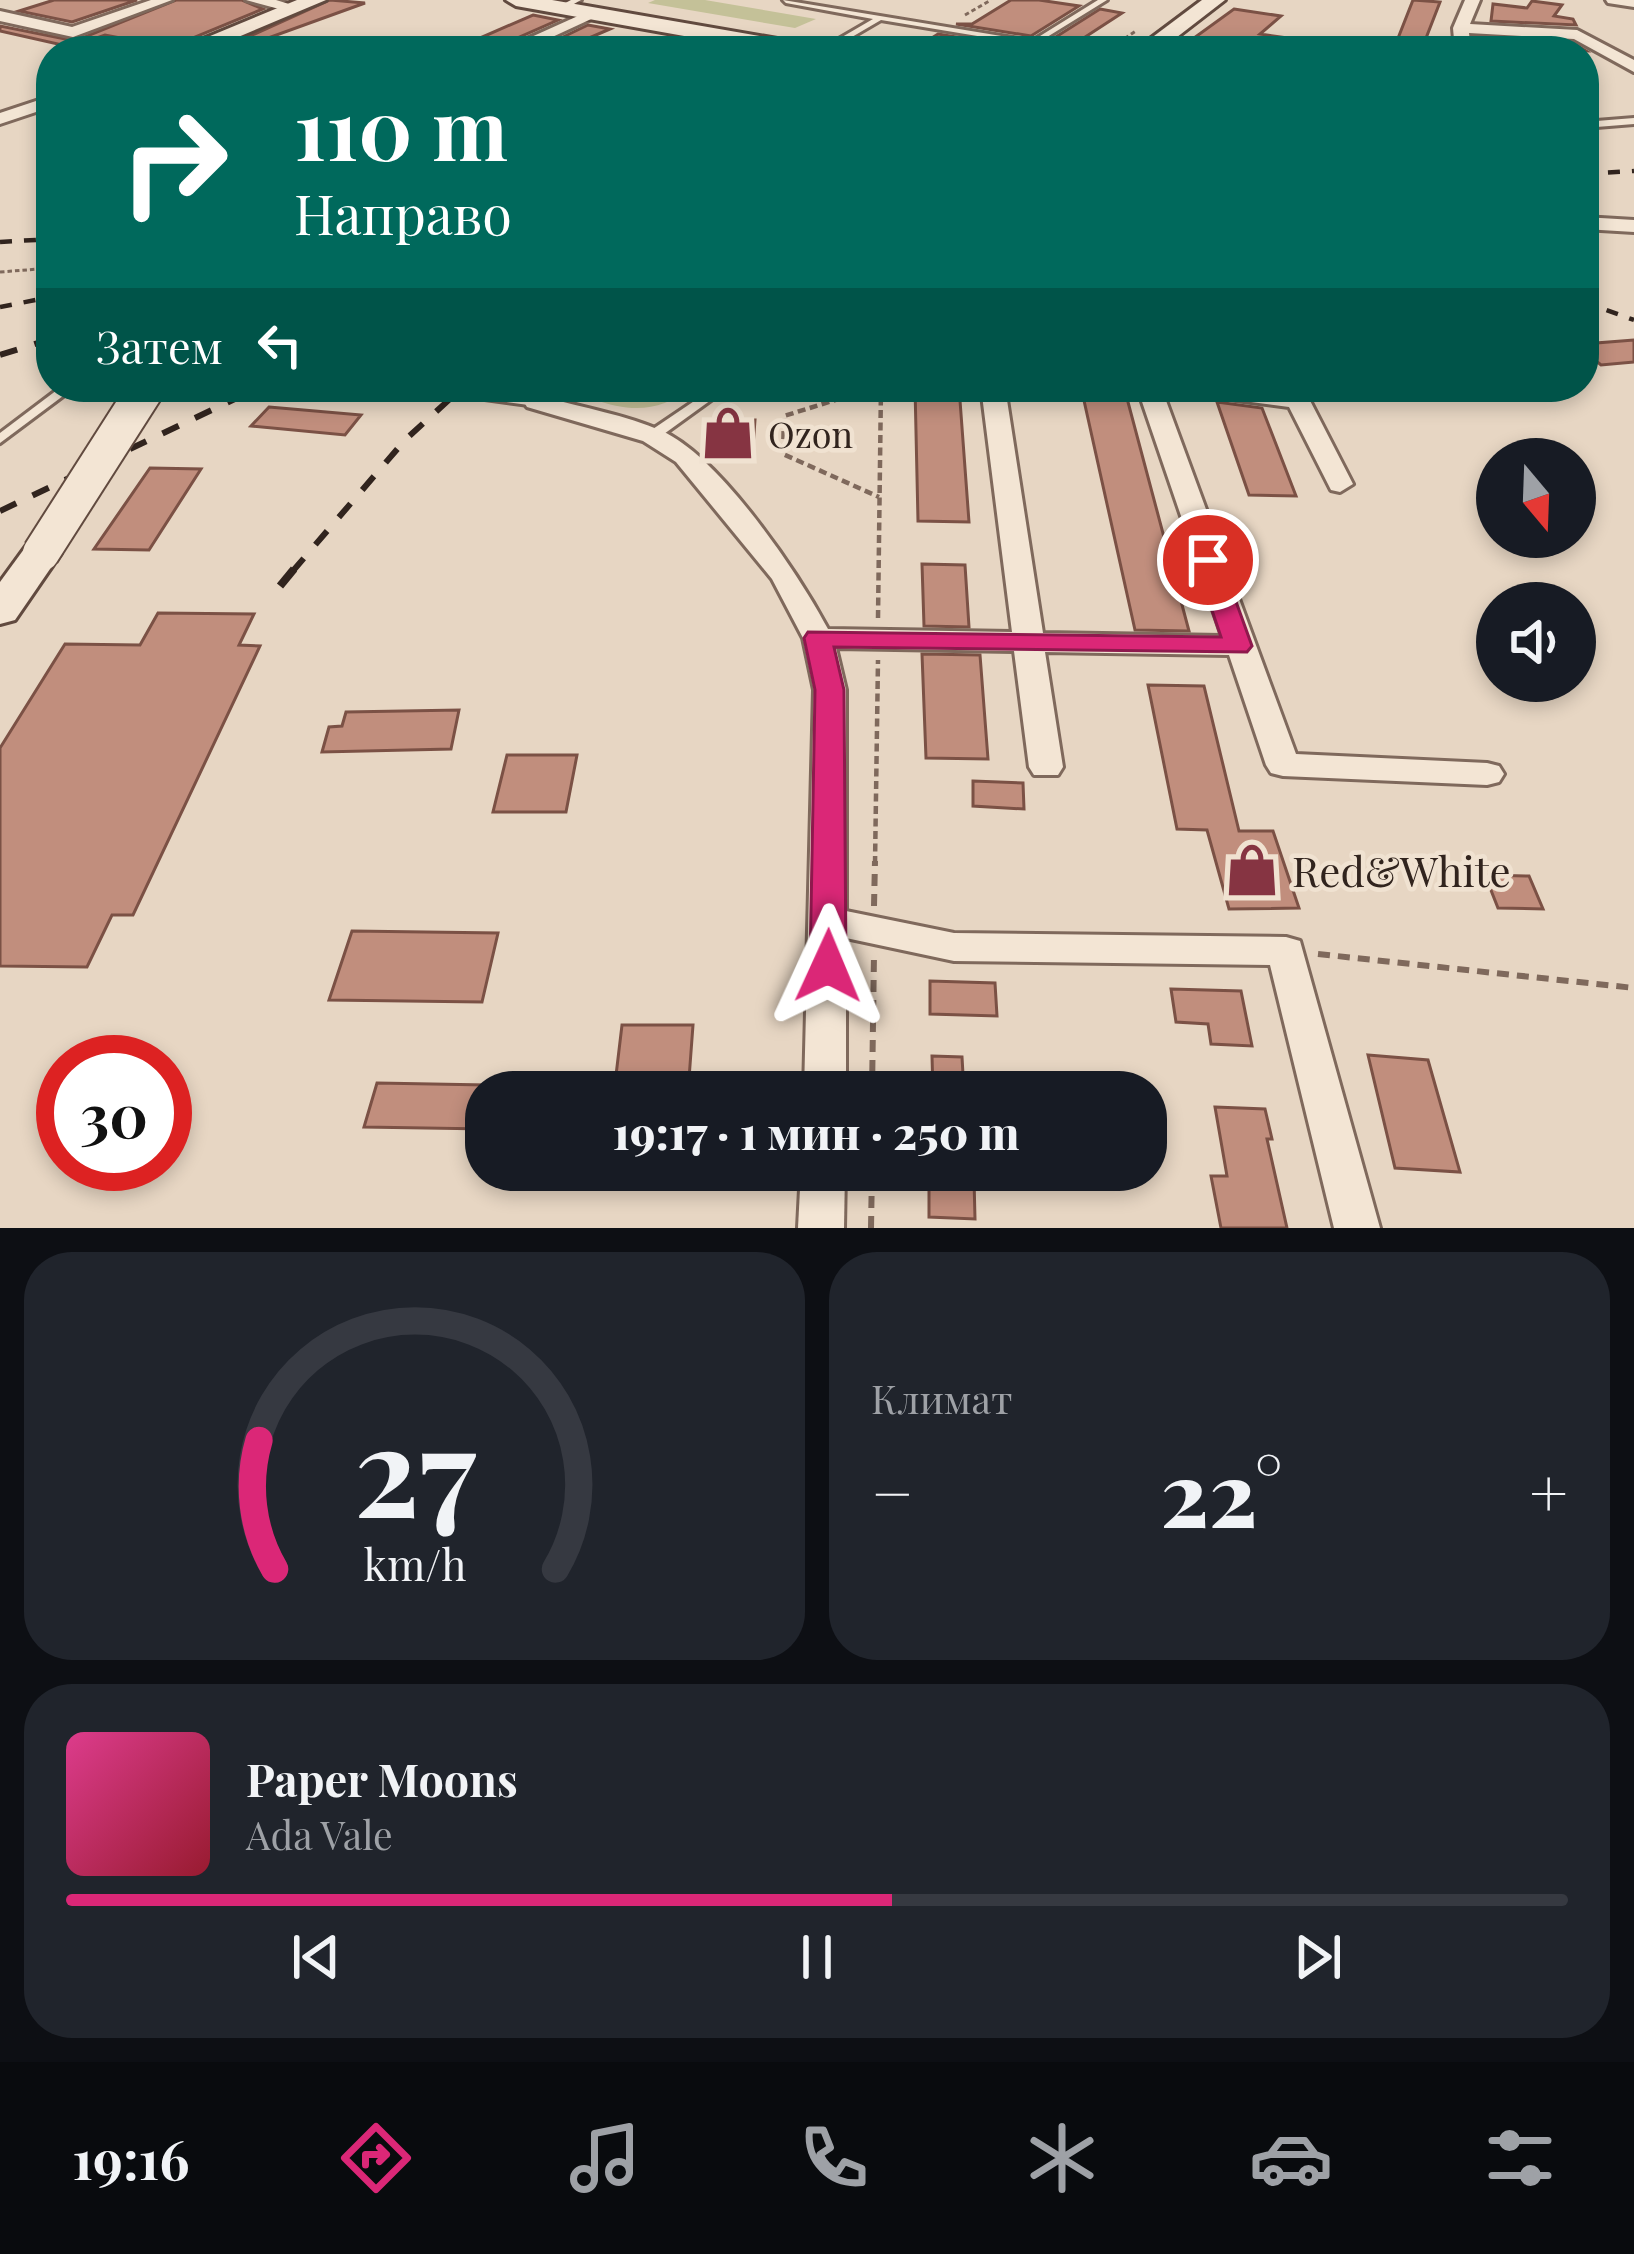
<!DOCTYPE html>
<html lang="ru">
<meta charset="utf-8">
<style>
body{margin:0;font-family:"Playfair Display",serif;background:#20242c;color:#f1f3f6;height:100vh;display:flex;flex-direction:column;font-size:45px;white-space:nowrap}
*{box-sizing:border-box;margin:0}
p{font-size:39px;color:#9ea1a6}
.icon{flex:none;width:66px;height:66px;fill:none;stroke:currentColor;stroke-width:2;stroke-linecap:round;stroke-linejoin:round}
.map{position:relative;height:1228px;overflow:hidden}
.sheet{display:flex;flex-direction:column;gap:24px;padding:24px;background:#0d0f14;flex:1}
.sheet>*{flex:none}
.guide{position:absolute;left:36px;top:36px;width:1563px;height:366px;border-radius:48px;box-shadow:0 6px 18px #0003;background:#00695c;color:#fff;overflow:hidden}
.needle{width:78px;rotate:161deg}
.buttons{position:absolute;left:1476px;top:438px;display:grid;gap:24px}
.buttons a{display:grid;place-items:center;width:120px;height:120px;border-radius:50%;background:#171b24;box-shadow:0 6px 18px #0003;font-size:60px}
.speed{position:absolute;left:36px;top:1035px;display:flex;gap:24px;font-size:60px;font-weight:700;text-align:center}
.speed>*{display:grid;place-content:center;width:156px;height:156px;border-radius:50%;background:#171b24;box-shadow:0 6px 18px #0003;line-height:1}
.speed .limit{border:18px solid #d22;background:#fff;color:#111}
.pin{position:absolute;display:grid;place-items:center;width:102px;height:102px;color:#fff;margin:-51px;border:6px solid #fff;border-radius:50%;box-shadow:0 3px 12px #0007}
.me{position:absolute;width:132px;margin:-66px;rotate:1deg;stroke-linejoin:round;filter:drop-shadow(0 0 9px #0008)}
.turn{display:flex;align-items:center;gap:42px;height:252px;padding:0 60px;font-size:54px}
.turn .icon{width:156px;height:156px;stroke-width:2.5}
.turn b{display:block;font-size:84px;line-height:102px}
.then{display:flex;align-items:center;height:114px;padding:0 60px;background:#0003;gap:24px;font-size:45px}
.big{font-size:90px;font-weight:800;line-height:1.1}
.sheet .widget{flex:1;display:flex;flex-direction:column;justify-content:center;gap:18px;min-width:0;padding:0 42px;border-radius:48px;background:#20242c}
.sheet .dial{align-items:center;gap:0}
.dial svg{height:312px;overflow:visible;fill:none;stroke:#363941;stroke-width:7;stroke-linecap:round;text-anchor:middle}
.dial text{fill:#f1f3f6;stroke:none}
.song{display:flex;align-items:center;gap:36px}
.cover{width:144px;height:144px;border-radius:18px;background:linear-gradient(135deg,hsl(330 70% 55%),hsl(350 70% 35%))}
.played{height:12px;border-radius:6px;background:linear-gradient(90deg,#db2777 55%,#363941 55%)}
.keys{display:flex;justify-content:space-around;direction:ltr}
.heat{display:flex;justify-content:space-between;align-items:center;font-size:66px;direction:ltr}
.sheet .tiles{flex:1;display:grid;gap:24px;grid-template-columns:1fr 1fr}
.widget:last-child{grid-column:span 2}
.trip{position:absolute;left:465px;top:1071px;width:702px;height:120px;border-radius:48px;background:#171b24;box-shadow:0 6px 18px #0003;font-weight:800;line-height:120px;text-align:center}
.tabs{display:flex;height:192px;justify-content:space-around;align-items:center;background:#090b0e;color:#9ea1a6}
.tabs .icon{width:84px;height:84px}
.tabs .selected{color:#db2777}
.tabs b{font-size:54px;color:#f1f3f6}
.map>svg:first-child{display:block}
</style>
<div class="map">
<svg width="1634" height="1228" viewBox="0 0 1634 1228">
<rect width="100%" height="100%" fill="#e7d6c3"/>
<g fill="#c4c198">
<polygon points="655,0 705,0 816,19 795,28 648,3"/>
<path d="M589,387H693C659,412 633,413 592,399Z"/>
</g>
<g fill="#c18e7d" stroke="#7b5145" stroke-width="3">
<polygon points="54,0 137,0 72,22 19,11"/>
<polygon points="176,0 242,0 263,9 181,43 164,40 152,44 105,35 71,47 0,31 0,26 75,41"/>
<polygon points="330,0 365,3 232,51 217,51"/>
<polygon points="1011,0 1039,0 1079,6 1031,36 956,24 972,24"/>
<polygon points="1413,0 1440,2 1421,51 1393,51"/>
<polygon points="1532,1 1562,5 1554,16 1573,19 1576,25 1491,21 1493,4 1527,8"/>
<polygon points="1100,9 1122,13 1076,43 1051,40"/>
<polygon points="1234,9 1281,16 1260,34 1295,39 1294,51 1176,51"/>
<polygon points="533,15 558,20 506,43 480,38"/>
<polygon points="588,25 610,29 559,51 536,50"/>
<polygon points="938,34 1040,51 918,51 937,40 930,39"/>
<polygon points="1489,39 1573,43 1586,51 1488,49"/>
<polygon points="1634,340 1634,362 1601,365 1584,351 1584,344"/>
<polygon points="915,387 959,387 969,522 918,521"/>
<polygon points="1081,387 1124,387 1189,631 1135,630"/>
<polygon points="1217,402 1262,408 1296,496 1249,495"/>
<polygon points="269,407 361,415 345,435 251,426"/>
<polygon points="724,420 755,420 753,447 722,447"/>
<polygon points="150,468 201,469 149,550 94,549"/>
<polygon points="922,564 965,565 969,627 924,626"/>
<polygon points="158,613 254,614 239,645 260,646 133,915 112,915 87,967 0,966 0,748 65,644 140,645"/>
<polygon points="922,654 980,655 988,759 926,758"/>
<polygon points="1148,685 1204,686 1239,831 1273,831 1299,908 1229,909 1207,830 1177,829"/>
<polygon points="459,710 451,749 322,752 329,727 342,726 346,712"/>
<polygon points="507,755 577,755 566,812 493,812"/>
<polygon points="973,781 1023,783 1024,809 973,806"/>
<polygon points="1485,875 1529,876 1543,909 1498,908"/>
<polygon points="352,931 498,933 482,1002 329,1000"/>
<polygon points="930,981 995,983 997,1016 930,1014"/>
<polygon points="1171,989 1241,991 1252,1046 1211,1044 1208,1024 1176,1022"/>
<polygon points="622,1025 693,1025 688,1092 614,1092"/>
<polygon points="1368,1055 1428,1060 1460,1172 1395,1168"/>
<polygon points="932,1056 962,1057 964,1092 933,1092"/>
<polygon points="377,1083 486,1085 486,1129 364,1127"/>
<polygon points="1215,1107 1265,1109 1272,1139 1267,1139 1287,1228 1221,1228 1211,1176 1227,1176"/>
<polygon points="929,1177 974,1179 975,1219 929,1217"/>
</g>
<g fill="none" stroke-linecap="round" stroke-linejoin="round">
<defs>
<g id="lane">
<polygon points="571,0 581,0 563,10 556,8"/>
<polygon points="783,0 1032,41 1098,0 1107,0 1039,42 1086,51 1067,51 881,20 828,51 818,51 873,19 786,3"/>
<polygon points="1634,118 1634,124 1584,128 1584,122"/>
<polygon points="61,387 75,387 0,443 0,433"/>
<polygon points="420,387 453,387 536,398 542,402 536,406 426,391"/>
<polygon points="715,387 729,387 657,439 647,439 647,433"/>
</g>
<g id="street">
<polygon points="151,0 172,0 73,37 0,21 0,11 72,27"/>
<polygon points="246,0 276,0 302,8 294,13"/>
<polygon points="1465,0 1480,0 1470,24 1577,30 1634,60 1634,72 1574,39 1469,33 1471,51 1455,51 1453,28"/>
<polygon points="1606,0 1634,0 1634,7 1608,3"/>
<polygon points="589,11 602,14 522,51 500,51"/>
<polygon points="51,96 51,107 0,124 0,113"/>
<polygon points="1584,217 1634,220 1634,232 1584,229"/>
<path d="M981,387H1005L1043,633L1222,636L1137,387H1161L1296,754L1487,763L1499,766L1504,774L1499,782L1487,785L1283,776L1271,773L1266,765L1229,655L1045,652L1063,767L1058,775H1034L1029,767L1014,651L836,648L846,690V911L954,933L1286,937L1300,941L1380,1228H1334L1270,965L954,961L846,938V1092H804L814,690L803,638L772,579L676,462L643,441L527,407L524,402L536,395L545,397C583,408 626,415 662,431C720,457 798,573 828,629L1012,632Z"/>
<polygon points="1178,387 1281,391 1279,387 1303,387 1353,484 1340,492 1331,490 1289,407 1190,394"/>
<polygon points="801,1170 845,1170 844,1228 798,1228"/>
</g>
<g id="secondary">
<polygon points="297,0 326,0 205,51 174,51"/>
<polygon points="506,0 552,0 806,44 817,51 768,51 516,6"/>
<polygon points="1202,0 1225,0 1159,51 1134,51"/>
<polygon points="41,541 55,545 61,553 15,620 0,624 0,582 27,545"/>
</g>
</defs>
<use href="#lane" stroke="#7f695c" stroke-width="6"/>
<use href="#street" stroke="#7f695c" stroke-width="6"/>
<use href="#secondary" stroke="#614a3f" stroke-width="6"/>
<g stroke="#7f695c" stroke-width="3" stroke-dasharray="4.5 3" stroke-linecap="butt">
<polyline points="965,15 991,0"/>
<polyline points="1106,51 1136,31"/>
<polyline points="0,272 51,268"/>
</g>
<g stroke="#7f695c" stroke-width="4.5" stroke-dasharray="8 4.5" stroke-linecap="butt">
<polyline points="877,387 784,416 783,454 879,497"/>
<polyline points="878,618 881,387"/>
<polyline points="875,864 878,660"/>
</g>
<g stroke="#7f695c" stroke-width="6" stroke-dasharray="12 8" stroke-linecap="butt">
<polyline points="874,906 875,861"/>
<polyline points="1318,954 1634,988"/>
<polyline points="872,1092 874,954"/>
<polyline points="871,1228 872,1170"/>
</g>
<use href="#lane" fill="#f3e5d4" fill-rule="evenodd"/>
<use href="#street" fill="#f3e5d4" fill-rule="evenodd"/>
<use href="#secondary" fill="#f3e5d4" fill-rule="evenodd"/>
<g stroke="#31241e" stroke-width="4.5" stroke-dasharray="12 12" stroke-linecap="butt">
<polyline points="1584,174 1634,171"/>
<polyline points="0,242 51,239"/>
<polyline points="1584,302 1634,320"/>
<polyline points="0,307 51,297"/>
</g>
<g stroke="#31241e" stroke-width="6" stroke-dasharray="18 18" stroke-linecap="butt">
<polyline points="0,355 51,339"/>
<polyline points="0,511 260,387"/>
<polyline points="292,572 405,440 463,387"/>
</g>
<polyline stroke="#31241e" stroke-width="8" stroke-dasharray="22 22" stroke-linecap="butt" points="280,586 294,569"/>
<defs>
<polyline id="secondary-bridge" points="41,553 147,387"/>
</defs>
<use href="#secondary-bridge" stroke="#614a3f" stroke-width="40" stroke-linecap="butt"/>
<use href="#secondary-bridge" stroke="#f3e5d4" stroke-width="36"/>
</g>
<polygon fill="#db2777" stroke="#8e194d" stroke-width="3" points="1208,552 1221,560 1252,646 1247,652 834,647 844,690 846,966 840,975 828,979 816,975 810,966 815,690 804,638 808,632 1221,637 1195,560"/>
<defs>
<symbol id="shop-bare" viewBox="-9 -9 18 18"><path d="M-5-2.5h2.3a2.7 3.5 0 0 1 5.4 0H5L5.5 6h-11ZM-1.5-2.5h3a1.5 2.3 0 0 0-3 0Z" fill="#863442" stroke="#f0e2d1" stroke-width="2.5" paint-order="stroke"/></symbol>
</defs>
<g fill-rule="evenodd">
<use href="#shop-bare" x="690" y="395" width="76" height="76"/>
<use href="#shop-bare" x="1214" y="832" width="76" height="76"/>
</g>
<g text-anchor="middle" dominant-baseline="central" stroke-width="9" stroke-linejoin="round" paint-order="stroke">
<g font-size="36" fill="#31241e" stroke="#f0e2d1" text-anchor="start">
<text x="768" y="433">Ozon</text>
</g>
<g font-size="42" fill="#31241e" stroke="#f0e2d1" text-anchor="start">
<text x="1292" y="870">Red&amp;White</text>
</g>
</g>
</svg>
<div class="buttons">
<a><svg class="needle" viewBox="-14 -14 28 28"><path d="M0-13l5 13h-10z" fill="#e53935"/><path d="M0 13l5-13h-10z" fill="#9ea1a6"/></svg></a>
<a><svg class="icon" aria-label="sound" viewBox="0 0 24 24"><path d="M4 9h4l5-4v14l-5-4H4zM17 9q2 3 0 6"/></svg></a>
</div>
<div class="speed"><div class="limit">30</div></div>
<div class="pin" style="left:1208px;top:560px;background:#d93025"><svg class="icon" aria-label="arrive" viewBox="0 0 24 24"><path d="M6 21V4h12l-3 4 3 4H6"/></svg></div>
<svg class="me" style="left:828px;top:966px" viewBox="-20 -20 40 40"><path d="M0-17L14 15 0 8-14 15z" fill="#db2777" stroke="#fff" stroke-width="4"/></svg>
<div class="trip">19:17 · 1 мин · 250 m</div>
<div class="guide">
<div class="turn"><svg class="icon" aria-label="right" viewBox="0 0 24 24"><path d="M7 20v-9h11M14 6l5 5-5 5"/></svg><div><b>110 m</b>Направо</div></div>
<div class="then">Затем<svg class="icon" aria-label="left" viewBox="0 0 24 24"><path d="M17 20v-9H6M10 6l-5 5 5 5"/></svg></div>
</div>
</div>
<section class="sheet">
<div class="tiles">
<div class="widget dial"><svg viewBox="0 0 100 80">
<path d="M14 69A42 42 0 1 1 86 69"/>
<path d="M14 69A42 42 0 0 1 10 36" stroke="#db2777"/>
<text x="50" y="56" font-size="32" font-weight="700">27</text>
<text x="50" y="72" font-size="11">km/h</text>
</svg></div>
<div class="widget"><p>Климат</p>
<div class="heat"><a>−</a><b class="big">22°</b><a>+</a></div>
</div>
<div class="widget">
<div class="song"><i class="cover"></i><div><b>Paper Moons</b><p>Ada Vale</p></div></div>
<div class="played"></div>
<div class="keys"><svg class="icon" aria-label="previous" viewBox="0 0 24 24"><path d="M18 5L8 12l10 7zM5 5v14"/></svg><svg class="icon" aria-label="pause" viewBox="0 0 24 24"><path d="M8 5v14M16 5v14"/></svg><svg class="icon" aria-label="next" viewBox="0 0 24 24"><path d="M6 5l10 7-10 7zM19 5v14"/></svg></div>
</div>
</div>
</section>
<nav class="tabs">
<b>19:16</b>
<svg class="icon selected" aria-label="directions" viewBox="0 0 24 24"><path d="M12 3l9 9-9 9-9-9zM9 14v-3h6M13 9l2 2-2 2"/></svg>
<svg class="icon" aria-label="music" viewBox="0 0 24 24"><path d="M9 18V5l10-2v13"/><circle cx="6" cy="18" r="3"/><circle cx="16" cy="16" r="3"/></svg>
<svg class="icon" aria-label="phone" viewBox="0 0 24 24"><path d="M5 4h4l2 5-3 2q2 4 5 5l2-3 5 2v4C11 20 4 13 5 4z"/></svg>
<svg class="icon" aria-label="climate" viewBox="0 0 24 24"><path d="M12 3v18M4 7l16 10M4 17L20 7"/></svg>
<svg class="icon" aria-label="car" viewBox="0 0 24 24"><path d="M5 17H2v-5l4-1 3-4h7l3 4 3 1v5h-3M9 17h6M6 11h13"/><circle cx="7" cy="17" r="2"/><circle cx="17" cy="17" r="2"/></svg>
<svg class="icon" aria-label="filters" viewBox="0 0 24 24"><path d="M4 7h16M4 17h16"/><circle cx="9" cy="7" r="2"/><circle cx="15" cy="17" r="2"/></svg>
</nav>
